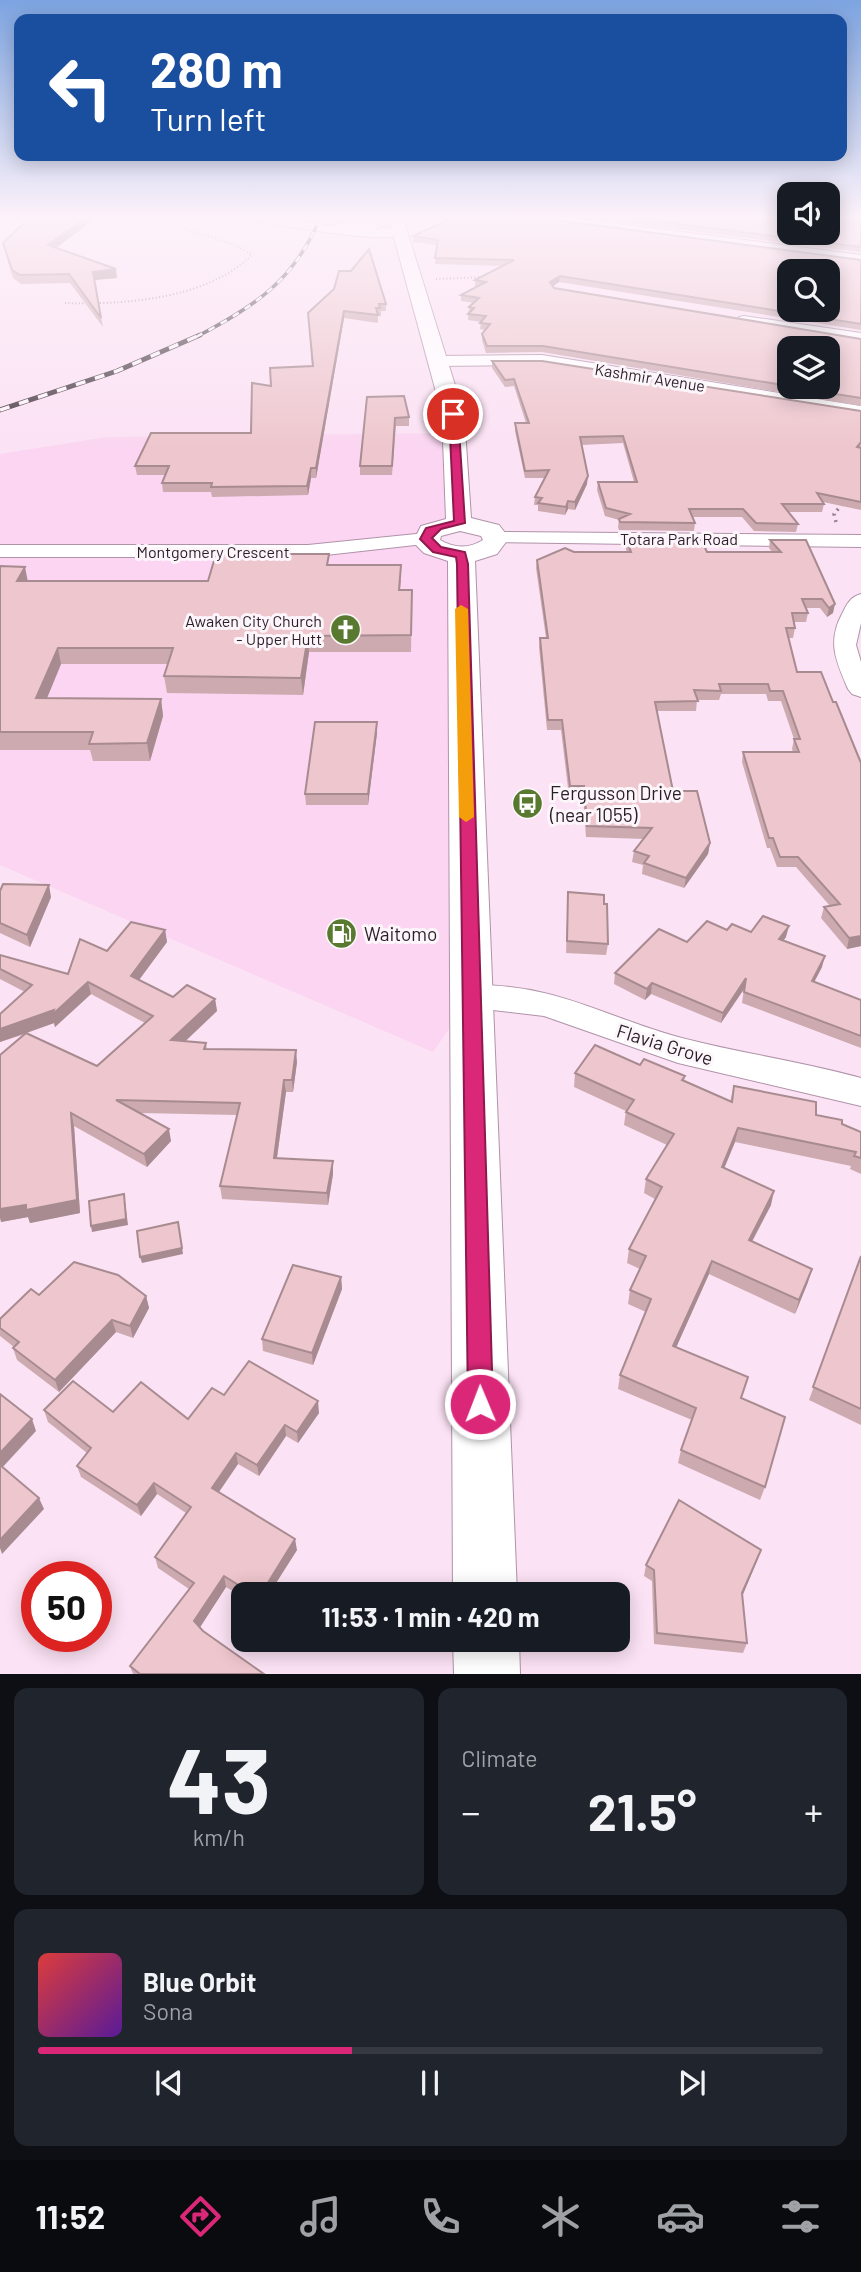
<!DOCTYPE html>
<meta charset="utf-8">
<style>
body{margin:0;font-family:Barlow,sans-serif;background:#20242c;color:#f1f3f6;height:100vh;display:flex;flex-direction:column;font-size:26px;white-space:nowrap}
*{box-sizing:border-box;margin:0}
p{font-size:23px;color:#9ea1a6}
.icon{flex:none;width:38px;height:38px;fill:none;stroke:currentColor;stroke-width:2;stroke-linecap:round;stroke-linejoin:round}
.map{position:relative;height:1674px;overflow:hidden}
.details{display:flex;flex-direction:column;gap:14px;padding:14px;background:#0d0f14;flex:1}
.details>*{flex:none}
.top-card{position:absolute;left:14px;top:14px;width:833px;height:147px;border-radius:14px;box-shadow:0 4px 18px #0003;background:#1a4fa0;color:#fff;overflow:hidden}
.fabs{position:absolute;left:777px;top:182px;display:grid;gap:14px}
.fabs a{display:grid;place-items:center;width:63px;height:63px;border-radius:14px;background:#171b24;box-shadow:0 4px 18px #0003;font-size:35px}
.speed{position:absolute;left:21px;top:1561px;display:flex;gap:14px;font-size:35px;font-weight:700;text-align:center}
.speed>*{display:grid;place-content:center;width:91px;height:91px;border-radius:50%;background:#171b24;box-shadow:0 4px 18px #0003;line-height:1}
.speed .limit{border:10px solid #d22;background:#fff;color:#111}
.pin{position:absolute;display:grid;place-items:center;width:60px;height:60px;color:#fff;margin:-30px;border:4px solid #fff;border-radius:50%;box-shadow:0 2px 7px #0007}
.me{position:absolute;width:77px;margin:-38px;rotate:359deg;stroke-linejoin:round;filter:drop-shadow(0 0 5px #0008)}
.turn{display:flex;align-items:center;gap:24px;height:147px;padding:0 21px;font-size:32px}
.turn .icon{width:91px;height:91px;stroke-width:2.5}
.turn b{display:block;font-size:49px;line-height:60px}
.big{font-size:52px;font-weight:700;line-height:1.1}
.details .widget{flex:1;display:flex;flex-direction:column;justify-content:center;gap:10px;min-width:0;padding:0 24px;border-radius:14px;background:#20242c}
.details .dial{align-items:center;gap:0}
.dial b{font-size:91px;line-height:1}
.song{display:flex;align-items:center;gap:21px}
.cover{width:84px;height:84px;border-radius:10px;background:linear-gradient(135deg,hsl(0 70% 55%),hsl(270 70% 35%))}
.played{height:7px;border-radius:4px;background:linear-gradient(90deg,#db2777 40%,#363941 40%)}
.keys{display:flex;justify-content:space-around;direction:ltr}
.heat{display:flex;justify-content:space-between;align-items:center;font-size:38px;direction:ltr}
.details .tiles{flex:1;display:grid;gap:14px;grid-template-columns:1fr 1fr}
.widget:last-child{grid-column:span 2}
.trip{position:absolute;left:231px;top:1582px;width:399px;height:70px;border-radius:14px;background:#171b24;box-shadow:0 4px 18px #0003;font-weight:700;line-height:70px;text-align:center}
.menu{display:flex;height:112px;justify-content:space-around;align-items:center;background:#090b0e;color:#9ea1a6}
.menu .icon{width:49px;height:49px}
.menu .on{color:#db2777}
.menu b{font-size:32px;color:#f1f3f6}
.map>svg:first-child{display:block}
</style>
<div class="map">
<svg width="861" height="1674" viewBox="0 0 861 1674">
<rect width="100%" height="100%" fill="#fbe2f4"/>
<polygon fill="#fbd5f1" points="456,433 459,516 426,535 461,554 471,997 433,1052 0,865 0,454 107,437"/>
<g fill="none" stroke-linecap="round" stroke-linejoin="round">
<defs>
<g id="minor">
<path d="M252,218C290,215 325,228 363,229C376,230 396,225 406,233C390,246 284,225 258,222Z"/>
<polygon points="542,218 572,218 861,255 861,263 548,222"/>
<polygon points="828,218 840,218 828,227"/>
<polygon points="744,316 861,333 861,343 739,323 739,317"/>
<polygon points="542,355 861,406 861,416 542,365 438,366 430,361 438,356"/>
<polygon points="496,532 861,535 861,547 489,542 485,538"/>
<polygon points="426,533 433,535 437,539 433,543 308,557 0,557 0,545 308,545"/>
<path d="M861,594V623L856,645L861,662V697L852,694L848,689C836,661 827,642 842,614C847,604 850,597 861,594Z"/>
<path d="M471,985C556,984 600,1015 678,1037C738,1053 800,1061 861,1078V1106L678,1063L544,1016L459,1006L454,997L459,988Z"/>
</g>
<g id="major">
<path d="M378,218H403L464,414L471,518L499,525L509,538L497,554L475,561L517,1594H453L448,561L424,553L413,542L421,526L446,519L442,414L390,223C375,229 344,240 330,229L338,224ZM460,531L481,536L483,540C469,549 454,548 440,540L441,536Z"/>
<polygon points="453,1640 519,1640 520,1674 454,1674"/>
</g>
</defs>
<use href="#minor" stroke="#b093a9" stroke-width="2"/>
<use href="#major" stroke="#b093a9" stroke-width="2"/>
<g stroke="#958390" stroke-width="2" stroke-dasharray="1 2.5" stroke-linecap="butt">
<polyline points="436,279 486,277"/>
<path d="M65,303C125,305 207,299 252,255L235,245L152,218"/>
</g>
<polyline stroke="#958390" stroke-width="3.5" stroke-dasharray="2 4.5" stroke-linecap="butt" points="836,522 834,514 843,503"/>
<use href="#minor" fill="#fff" fill-rule="evenodd"/>
<use href="#major" fill="#fff" fill-rule="evenodd"/>
<defs>
<path id="rail-far1" d="M196,337C255,306 294,281 320,218"/>
<polyline id="rail" points="0,410 117,371 200,335"/>
</defs>
<use href="#rail-far1" stroke="#4a3d46" stroke-width="3.5"/>
<use href="#rail" stroke="#4a3d46" stroke-width="5"/>
<use href="#rail-far1" stroke="#fcf5fa" stroke-width="2.5" stroke-dasharray="7" stroke-linecap="butt"/>
<use href="#rail" stroke="#fcf5fa" stroke-width="3.5" stroke-dasharray="10" stroke-linecap="butt"/>
</g>
<g fill="#cdaab0" fill-rule="evenodd">
<polygon points="29,218 96,218 56,248 117,278 94,280 103,327 70,283 21,284 13,278 3,243"/>
<polygon points="430,218 546,218 547,219 861,260 861,330 559,282 553,287 554,288 861,339 861,406 542,352 486,353 482,340 482,334 485,330 480,329 481,322 468,320 469,307 474,303 461,301 461,295 477,286 475,286 475,280 503,266 435,264 437,245 413,242 413,236 449,220"/>
<polygon points="589,218 789,218 789,233 861,218 861,252"/>
<polygon points="386,304 386,311 381,311 381,316 378,316 378,323 344,318 316,478 311,478 308,495 212,497 211,492 163,492 162,483 165,475 137,475 135,466 251,433 271,386 312,366 308,313"/>
<polygon points="492,361 861,411 861,510 823,502 824,504 822,512 788,512 798,524 796,532 754,531 742,517 692,517 695,523 694,531 619,530 618,527 619,520 605,516 597,490 598,482 634,482 623,443 581,445 587,484 575,510 568,509 565,515 538,511 538,505 534,505 535,497 545,478 525,478 515,431 515,423 526,423 514,386 505,387 492,368"/>
<polygon points="367,397 409,417 409,426 396,426 392,475 360,475 360,466"/>
<polygon points="626,538 707,552 772,552 769,548 770,540 806,540 833,613 827,617 820,608 806,608 808,613 806,622 794,622 795,628 793,638 788,638 861,946 847,949 821,918 824,907 830,906 796,867 777,867 770,848 767,848 742,762 743,752 793,752 792,749 794,739 781,701 768,701 766,694 721,694 719,700 697,700 696,711 657,711 673,791 710,843 708,854 684,888 642,874 643,865 632,862 634,851 644,839 586,837 583,796 569,796 561,730 547,730 539,647 540,638 546,638 536,568 537,560 574,552 627,552 625,546"/>
<polygon points="329,565 401,580 400,590 412,590 411,652 309,652 303,695 167,693 164,676 168,664 61,664 47,698 161,699 163,716 150,761 93,761 90,750 0,750 0,566 28,581 208,581"/>
<polygon points="377,722 377,733 368,805 306,805 305,794"/>
<polygon points="0,891 51,897 30,947 0,933"/>
<polygon points="568,892 608,944 606,955 566,953"/>
<path d="M165,930L167,942L139,980L173,997L215,999L217,1011L185,1041L206,1043L207,1049L297,1062L293,1092H286L277,1158L333,1174L328,1205L222,1199L220,1186L237,1115L140,1113L171,1141L147,1167L74,1126L80,1213L30,1223L28,1217L1,1222L25,1034L0,1042V1014L25,992L0,979V955L68,974L107,951ZM91,994L145,1023L97,1066L27,1033L54,1023L55,1027Z"/>
<polygon points="727,930 786,937 783,941 822,967 814,982 861,1000 861,1048 742,1003 744,989 721,1023 651,994 645,1000 614,984 615,973 687,942"/>
<polygon points="640,1065 685,1076 684,1081 730,1102 734,1086 842,1124 861,1132 861,1174 850,1169 851,1166 735,1142 724,1168 771,1205 752,1242 808,1282 795,1314 709,1274 676,1347 741,1399 765,1487 760,1500 678,1463 681,1450 692,1420 618,1389 620,1375 646,1312 628,1304 630,1290 640,1269 627,1263 629,1249 655,1199 644,1193 646,1179 667,1145 624,1125 626,1111 574,1087 575,1073"/>
<polygon points="861,1256 861,1425 809,1400"/>
<polygon points="341,1277 342,1289 313,1365 263,1351 262,1339"/>
<polygon points="39,1295 146,1296 149,1308 133,1338 116,1332 59,1392 17,1360 13,1348 14,1347 0,1336 0,1319"/>
<polygon points="224,1395 319,1413 298,1443 286,1436 259,1476 238,1464 219,1492 297,1550 269,1594 243,1594 243,1597 226,1587 200,1627 203,1631 264,1674 133,1674 130,1666 189,1589 158,1568 155,1557 186,1513 157,1494 141,1516 81,1477 77,1466 87,1453 48,1422 44,1410 113,1412 188,1419"/>
<polygon points="761,1550 742,1595 747,1643 743,1653 654,1644 652,1581 644,1576 646,1565"/>
</g>
<g fill="#a78b90">
<polygon points="85,218 96,218 49,253 48,245"/>
<polygon points="116,269 117,278 94,280 93,272"/>
<polygon points="560,276 559,282 549,288 550,282"/>
<polygon points="344,311 344,318 316,478 316,468"/>
<polygon points="311,468 311,478 308,495 307,486"/>
<polygon points="588,476 587,484 575,510 575,502"/>
<polygon points="568,501 568,509 565,515 566,507"/>
<polygon points="25,567 28,582 17,581"/>
<polygon points="835,604 833,613 827,617 829,608"/>
<polygon points="308,636 309,652 303,695 301,678"/>
<polygon points="58,648 61,664 40,715 36,698"/>
<polygon points="161,699 163,716 150,761 147,743"/>
<polygon points="377,722 377,733 368,805 368,794"/>
<polygon points="710,843 708,854 684,888 686,878"/>
<polygon points="49,885 51,897 30,947 27,935"/>
<polygon points="789,926 786,937 776,950 779,939"/>
<polygon points="165,930 167,942 133,988 131,976"/>
<polygon points="861,936 861,946 847,949 849,938"/>
<polygon points="825,956 822,967 809,992 812,981"/>
<polygon points="746,978 744,989 721,1023 723,1013"/>
<polygon points="88,982 91,994 55,1027 54,1023 0,1042 0,1029"/>
<polygon points="652,983 651,994 645,1000 647,989"/>
<polygon points="215,999 217,1011 173,1053 171,1040"/>
<polygon points="296,1050 297,1062 293,1092 292,1080"/>
<polygon points="284,1080 286,1092 275,1171 274,1158"/>
<polygon points="71,1113 74,1126 80,1213 30,1223 28,1217 1,1222 0,1218 0,1209"/>
<polygon points="738,1128 735,1142 719,1181 722,1167"/>
<polygon points="169,1129 171,1141 147,1167 144,1154"/>
<polygon points="333,1161 333,1174 328,1205 327,1193"/>
<polygon points="774,1191 771,1205 745,1254 749,1240"/>
<polygon points="124,1194 128,1225 92,1232 91,1226"/>
<polygon points="178,1222 183,1254 142,1263 140,1257"/>
<polygon points="712,1261 709,1274 671,1359 673,1346"/>
<polygon points="812,1269 808,1282 795,1314 799,1300"/>
<polygon points="341,1277 342,1289 313,1365 312,1353"/>
<polygon points="146,1296 149,1308 133,1338 130,1326"/>
<polygon points="112,1320 116,1332 59,1392 55,1380"/>
<polygon points="318,1401 319,1413 298,1443 297,1432"/>
<polygon points="32,1419 36,1431 0,1470 0,1453"/>
<polygon points="285,1425 286,1436 259,1476 257,1465"/>
<polygon points="236,1453 238,1464 214,1499 212,1488"/>
<polygon points="154,1483 157,1494 141,1516 137,1505"/>
<polygon points="39,1498 44,1509 2,1554 0,1548 0,1540"/>
<polygon points="295,1539 297,1550 269,1594 261,1594"/>
<polygon points="761,1550 757,1561 739,1604 742,1593"/>
<polygon points="224,1576 226,1587 197,1632 194,1621"/>
</g>
<g fill="#eec6cd" stroke="#a78b90" stroke-width="2" fill-rule="evenodd">
<polygon points="29,218 85,218 48,245 116,269 93,272 101,318 69,274 20,275 12,270 3,243"/>
<path d="M453,218H546L547,219L861,260V324L560,276L550,282L554,288L861,339V398L791,387H828V348H789V386L543,346H487L482,334L490,324L480,323L486,316L468,314L474,308L469,307L479,298L461,295L486,282L475,280L514,260L435,258L438,240L413,236ZM789,271H828V310H789Z"/>
<polygon points="632,218 789,218 789,233 828,233 828,223 837,218 861,218 861,247"/>
<polygon points="369,249 386,304 379,304 380,308 376,308 378,315 344,311 316,468 311,468 307,486 211,487 212,483 162,483 169,466 135,466 151,433 251,433 252,383 271,386 270,368 313,366 308,313 334,289 339,271 351,271"/>
<polygon points="492,361 542,361 861,411 861,442 857,447 861,448 861,502 817,493 824,504 782,504 798,524 756,523 743,509 689,509 695,523 620,522 619,519 630,514 606,508 598,482 637,482 623,436 580,437 588,476 575,502 568,501 566,507 538,503 542,498 535,497 549,470 525,471 515,423 529,423 514,379 505,380"/>
<polygon points="404,396 409,417 395,418 392,466 360,466 367,397"/>
<polygon points="626,538 701,539 707,552 781,552 770,540 806,540 835,604 829,608 822,599 802,599 808,613 792,613 795,628 786,628 797,672 821,672 833,702 836,702 861,763 861,936 849,938 824,907 840,904 798,857 780,857 773,838 769,838 743,752 799,752 794,739 800,739 783,691 770,691 768,684 719,684 721,691 694,690 698,701 655,702 673,791 697,791 710,843 686,878 644,863 649,856 634,851 652,828 587,826 584,786 570,786 562,720 548,720 540,638 548,638 537,560 565,548 574,552 631,552"/>
<polygon points="216,554 329,554 327,565 401,565 399,590 412,590 411,635 308,636 301,678 164,676 173,648 58,648 36,698 161,699 147,743 89,744 93,732 0,732 0,566 25,567 17,581 208,581"/>
<polygon points="315,722 377,722 368,794 305,794"/>
<polygon points="3,884 49,885 27,935 0,923 0,891"/>
<polygon points="568,892 604,895 604,904 607,904 608,944 567,941"/>
<polygon points="763,916 789,926 779,939 825,956 812,981 861,1000 861,1036 744,992 746,978 723,1013 652,983 647,989 615,973 659,929 687,942 707,921 727,930 732,924 751,932"/>
<polygon points="131,922 165,930 131,976 173,997 187,985 215,999 171,1040 206,1043 204,1049 296,1050 292,1080 284,1080 274,1158 333,1161 327,1193 220,1186 240,1103 116,1100 169,1129 144,1154 71,1113 77,1200 26,1210 26,1205 0,1209 0,1055 26,1033 97,1066 153,1016 88,982 52,1015 54,1010 0,1029 0,1014 32,985 0,969 0,955 68,974 80,939 107,951"/>
<polygon points="595,1045 640,1065 644,1059 685,1076 682,1080 732,1102 734,1086 816,1102 816,1115 842,1120 842,1124 861,1132 861,1158 854,1156 856,1152 738,1128 722,1167 774,1191 749,1240 812,1269 799,1300 712,1261 673,1346 748,1377 741,1398 785,1417 765,1487 681,1450 696,1408 620,1375 651,1299 630,1290 646,1256 629,1249 662,1187 646,1179 674,1134 626,1112 634,1100 575,1073"/>
<polygon points="124,1194 126,1219 91,1226 89,1201"/>
<polygon points="178,1222 182,1248 140,1257 137,1231"/>
<polygon points="861,1256 861,1409 813,1387"/>
<polygon points="74,1262 118,1275 146,1296 130,1326 112,1320 55,1380 13,1348 19,1342 0,1328 0,1319 31,1289 39,1295"/>
<polygon points="293,1265 341,1277 312,1353 262,1339"/>
<polygon points="249,1361 318,1401 297,1432 285,1425 257,1465 236,1453 212,1488 295,1539 261,1594 253,1594 224,1576 194,1621 203,1631 264,1674 140,1674 130,1666 194,1583 155,1557 191,1507 154,1483 137,1505 77,1466 91,1448 44,1410 73,1381 113,1412 141,1382 188,1419 212,1388 224,1395"/>
<polygon points="0,1394 32,1419 0,1453"/>
<polygon points="0,1465 39,1498 0,1540"/>
<polygon points="679,1500 761,1550 742,1593 747,1643 657,1633 654,1570 646,1565"/>
</g>
<linearGradient id="sky" x2="0" y2="1"><stop stop-color="#7da4e1"/><stop offset="0.48" stop-color="#fdf2fa"/><stop offset="1" stop-color="#fdf2fa" stop-opacity="0"/></linearGradient>
<rect width="861" height="452" fill="url(#sky)"/>
<polygon fill="#db2777" stroke="#8e194d" stroke-width="2" points="453,411 458,414 465,523 441,529 432,538 441,547 465,552 468,564 493,1404 489,1412 480,1416 472,1412 468,1404 457,564 456,557 433,552 420,539 426,528 454,521 449,414"/>
<polygon fill="#f59e0b" points="461,605 468,609 474,817 466,822 459,817 455,609"/>
<defs>
<symbol id="church-disc" viewBox="-11 -11 22 22"><circle r="9.5" fill="#597930" stroke="#fcf5fa"/><path d="M-1.2-6h2.4v3.5h3.3v2.4h-3.3V6h-2.4V-.1h-3.3v-2.4h3.3Z" fill="#fff"/></symbol>
<symbol id="bus-disc" viewBox="-11 -11 22 22"><circle r="9.5" fill="#597930" stroke="#fcf5fa"/><path d="M-5-6H5V4H4V6H2V4H-2V6H-4V4H-5ZM-3.5-4V0h7V-4ZM-3.5 1.2v1.5H-2V1.2ZM2 1.2v1.5H3.5V1.2Z" fill="#fff"/></symbol>
<symbol id="fuel-disc" viewBox="-11 -11 22 22"><circle r="9.5" fill="#597930" stroke="#fcf5fa"/><path d="M-5.5-6h7V0h2V4h1.3V-2.5L3-4.5l.8-.8L6-3V5H2.5V1h-1V6h-7ZM-4.2-4.7v3.2H.2V-4.7Z" fill="#fff"/></symbol>
</defs>
<g fill-rule="evenodd">
<use href="#church-disc" x="328" y="612" width="35" height="35"/>
<use href="#bus-disc" x="510" y="786" width="35" height="35"/>
<use href="#fuel-disc" x="324" y="916" width="35" height="35"/>
</g>
<g text-anchor="middle" dominant-baseline="central" stroke-width="6" stroke-linejoin="round" paint-order="stroke">
<g font-size="16" fill="#2a1f27" stroke="#fcf5fa">
<text transform="translate(650 377) rotate(9)">Kashmir Avenue</text>
<text x="679" y="538">Totara Park Road</text>
<text x="213" y="551">Montgomery Crescent</text>
</g>
<g font-size="16" fill="#2a1f27" stroke="#fcf5fa" text-anchor="end">
<text x="322" y="620">Awaken City Church<tspan x="322" dy="18">- Upper Hutt</tspan></text>
</g>
<g font-size="19" fill="#2a1f27" stroke="#fcf5fa" text-anchor="start">
<text x="550" y="792">Fergusson Drive<tspan x="550" dy="22">(near 1055)</tspan></text>
<text x="364" y="933">Waitomo</text>
</g>
<g font-size="19" fill="#2a1f27" stroke="#fcf5fa">
<text transform="translate(665 1044) rotate(17)">Flavia Grove</text>
</g>
</g>
</svg>
<div class="fabs">
<a><svg class="icon" aria-label="sound" viewBox="0 0 24 24"><path d="M4 9h4l5-4v14l-5-4H4zM17 9q2 3 0 6"/></svg></a>
<a><svg class="icon" aria-label="search" viewBox="0 0 24 24"><circle cx="10" cy="10" r="6"/><path d="M15 15l6 6"/></svg></a>
<a><svg class="icon" aria-label="layers" viewBox="0 0 24 24"><path d="M12 4l9 5-9 5-9-5zM3 14l9 5 9-5"/></svg></a>
</div>
<div class="speed"><div class="limit">50</div></div>
<div class="pin" style="left:453px;top:414px;background:#d93025"><svg class="icon" aria-label="arrive" viewBox="0 0 24 24"><path d="M6 21V4h12l-3 4 3 4H6"/></svg></div>
<svg class="me" style="left:480px;top:1404px" viewBox="-20 -20 40 40"><circle r="17" fill="#db2777" stroke="#fff" stroke-width="3"/><path d="M0-11L8 9 0 5-8 9z" fill="#fff"/></svg>
<div class="trip">11:53 · 1 min · 420 m</div>
<div class="top-card">
<div class="turn"><svg class="icon" aria-label="left" viewBox="0 0 24 24"><path d="M17 20v-9H6M10 6l-5 5 5 5"/></svg><div><b>280 m</b>Turn left</div></div>
</div>
</div>
<section class="details">
<div class="tiles">
<div class="widget dial"><b>43</b><p>km/h</p></div>
<div class="widget"><p>Climate</p>
<div class="heat"><a>−</a><b class="big">21.5°</b><a>+</a></div>
</div>
<div class="widget">
<div class="song"><i class="cover"></i><div><b>Blue Orbit</b><p>Sona</p></div></div>
<div class="played"></div>
<div class="keys"><svg class="icon" aria-label="previous" viewBox="0 0 24 24"><path d="M18 5L8 12l10 7zM5 5v14"/></svg><svg class="icon" aria-label="pause" viewBox="0 0 24 24"><path d="M8 5v14M16 5v14"/></svg><svg class="icon" aria-label="next" viewBox="0 0 24 24"><path d="M6 5l10 7-10 7zM19 5v14"/></svg></div>
</div>
</div>
</section>
<nav class="menu">
<b>11:52</b>
<svg class="icon on" aria-label="directions" viewBox="0 0 24 24"><path d="M12 3l9 9-9 9-9-9zM9 14v-3h6M13 9l2 2-2 2"/></svg>
<svg class="icon" aria-label="music" viewBox="0 0 24 24"><path d="M9 18V5l10-2v13"/><circle cx="6" cy="18" r="3"/><circle cx="16" cy="16" r="3"/></svg>
<svg class="icon" aria-label="phone" viewBox="0 0 24 24"><path d="M5 4h4l2 5-3 2q2 4 5 5l2-3 5 2v4C11 20 4 13 5 4z"/></svg>
<svg class="icon" aria-label="climate" viewBox="0 0 24 24"><path d="M12 3v18M4 7l16 10M4 17L20 7"/></svg>
<svg class="icon" aria-label="car" viewBox="0 0 24 24"><path d="M5 17H2v-5l4-1 3-4h7l3 4 3 1v5h-3M9 17h6M6 11h13"/><circle cx="7" cy="17" r="2"/><circle cx="17" cy="17" r="2"/></svg>
<svg class="icon" aria-label="filters" viewBox="0 0 24 24"><path d="M4 7h16M4 17h16"/><circle cx="9" cy="7" r="2"/><circle cx="15" cy="17" r="2"/></svg>
</nav>
